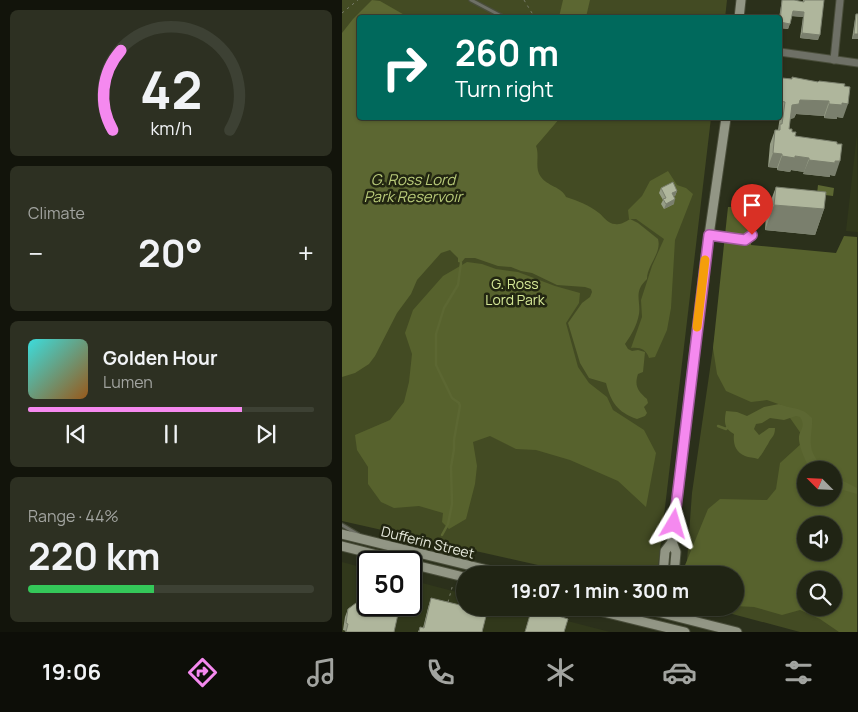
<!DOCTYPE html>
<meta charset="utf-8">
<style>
body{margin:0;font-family:Manrope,sans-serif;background:#2d3022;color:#f1f3f6;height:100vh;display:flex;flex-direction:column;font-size:19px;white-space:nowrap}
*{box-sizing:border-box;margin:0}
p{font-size:16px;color:#a2a4a0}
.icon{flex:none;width:28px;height:28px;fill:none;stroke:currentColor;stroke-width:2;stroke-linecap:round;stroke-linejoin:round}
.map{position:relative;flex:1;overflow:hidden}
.details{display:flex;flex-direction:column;gap:10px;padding:10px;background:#12140b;width:342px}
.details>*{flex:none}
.top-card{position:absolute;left:15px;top:15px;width:425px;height:105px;border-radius:5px;box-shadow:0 1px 4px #0004,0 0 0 1px #3d4134;background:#00695c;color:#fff;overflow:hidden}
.needle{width:32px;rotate:294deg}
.buttons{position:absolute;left:455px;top:461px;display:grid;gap:10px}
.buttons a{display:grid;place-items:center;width:45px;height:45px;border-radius:50%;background:#202414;box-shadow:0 1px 4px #0004,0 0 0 1px #3d4134;font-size:25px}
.speed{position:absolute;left:15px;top:551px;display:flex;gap:10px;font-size:25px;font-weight:700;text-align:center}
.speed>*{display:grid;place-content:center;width:65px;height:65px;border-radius:50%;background:#202414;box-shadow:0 1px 4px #0004,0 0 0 1px #3d4134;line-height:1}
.speed .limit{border:2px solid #111;border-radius:8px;background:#fff;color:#111}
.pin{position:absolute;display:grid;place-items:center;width:42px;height:42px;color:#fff;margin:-51px -21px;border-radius:50% 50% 50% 0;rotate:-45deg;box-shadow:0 0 5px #0007}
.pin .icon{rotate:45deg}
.me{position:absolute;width:55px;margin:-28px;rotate:7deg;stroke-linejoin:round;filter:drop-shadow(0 0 4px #0008)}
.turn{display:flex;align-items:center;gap:18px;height:105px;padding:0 15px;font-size:22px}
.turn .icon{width:65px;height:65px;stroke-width:2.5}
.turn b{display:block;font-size:35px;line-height:42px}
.big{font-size:38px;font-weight:700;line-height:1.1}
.details .card{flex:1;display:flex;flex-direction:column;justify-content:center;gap:8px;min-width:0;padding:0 18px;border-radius:8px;background:#2d3022}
.details .dial{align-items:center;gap:0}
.dial svg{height:130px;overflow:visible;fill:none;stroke:#3d4134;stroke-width:7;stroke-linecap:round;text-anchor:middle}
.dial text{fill:#f1f3f6;stroke:none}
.song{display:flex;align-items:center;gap:15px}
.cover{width:60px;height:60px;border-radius:8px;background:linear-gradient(135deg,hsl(180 70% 55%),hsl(30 70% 35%))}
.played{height:5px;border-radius:2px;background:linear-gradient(90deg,#f589ef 75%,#3d4134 75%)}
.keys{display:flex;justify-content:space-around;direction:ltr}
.heat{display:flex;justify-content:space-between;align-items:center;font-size:28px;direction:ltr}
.charge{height:8px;border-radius:4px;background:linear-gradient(90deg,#34c759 44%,#3d4134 0)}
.trip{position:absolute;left:114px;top:566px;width:288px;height:50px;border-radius:25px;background:#202414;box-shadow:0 1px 4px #0004,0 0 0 1px #3d4134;font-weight:700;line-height:50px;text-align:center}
.dock{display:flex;height:80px;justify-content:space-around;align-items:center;background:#0d0e08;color:#a2a4a0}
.dock .icon{width:35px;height:35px}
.dock .on{color:#f589ef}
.dock b{font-size:22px;color:#f1f3f6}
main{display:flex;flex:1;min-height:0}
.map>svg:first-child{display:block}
</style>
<main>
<section class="details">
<div class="card dial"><svg viewBox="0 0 100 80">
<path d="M14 69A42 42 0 1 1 86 69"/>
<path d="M14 69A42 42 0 0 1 19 20" stroke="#f589ef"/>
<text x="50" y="56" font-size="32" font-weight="700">42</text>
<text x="50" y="72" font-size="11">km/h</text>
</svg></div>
<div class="card"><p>Climate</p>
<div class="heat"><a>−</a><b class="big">20°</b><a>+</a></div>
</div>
<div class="card">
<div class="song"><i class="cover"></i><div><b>Golden Hour</b><p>Lumen</p></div></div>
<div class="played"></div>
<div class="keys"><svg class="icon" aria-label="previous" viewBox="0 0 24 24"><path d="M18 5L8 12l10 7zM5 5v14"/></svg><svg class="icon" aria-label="pause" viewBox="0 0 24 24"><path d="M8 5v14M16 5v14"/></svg><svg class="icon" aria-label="next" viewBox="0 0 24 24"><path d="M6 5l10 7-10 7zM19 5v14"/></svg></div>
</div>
<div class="card"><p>Range · 44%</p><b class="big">220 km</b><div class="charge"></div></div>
</section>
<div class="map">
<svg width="516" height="632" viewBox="0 0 516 632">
<rect width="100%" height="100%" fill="#2b301b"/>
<g fill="#31381b">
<polygon points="515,134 516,232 515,232 504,231"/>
<polygon points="0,562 26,569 26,605 69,605 69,580 122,594 122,608 175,608 268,632 0,632"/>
</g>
<g fill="#434b23" fill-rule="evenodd">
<polygon points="0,0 385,0 383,18 18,18 18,118 369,118 315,575 240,575 0,521"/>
<path d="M386,245L515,255V632H458L368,608H392V575H344L350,493ZM464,470H491V498H464ZM464,525H491V552H464ZM464,580H491V608H464Z"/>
</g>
<g fill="#57622d" fill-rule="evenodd">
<path d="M326,171L335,185L344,188L351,194L333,240L329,308L325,330L313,357L307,358C304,349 298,347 289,348L300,317L299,300L310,266L322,239L294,219H287L286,210L300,196L308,181Z"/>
<path d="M412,206L409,245L494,253L502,236L515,237V632H497L478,619L458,610L440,615L412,607L393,606L392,575H339L366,509L378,499L425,500L434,489L438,463L460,443L462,438L439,405L425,400L409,402L384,391L375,374L371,348L386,207ZM464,470H491V498H464ZM464,525H491V552H464ZM464,580H491V608H464Z"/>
<polygon points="125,262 140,264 154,269 176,272 213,286 238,293 237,303 224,323 236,367 247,383 265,397 271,410 302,430 314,453 304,507 276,481 228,460 194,450 174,449 148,436 131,442 135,466 133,484 124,519 107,529 100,522 101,513 77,506 52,508 39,502 26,484 26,467 15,450 13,435 48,420 62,402 67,382 70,354 63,333 71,310 101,276"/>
</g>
<g fill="#5c6732">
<path d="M30,0L38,1L66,17L18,18V118H218L194,146C198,156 192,168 199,177C205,186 220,187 224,197C236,201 247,205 257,213C262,217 266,224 273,224C279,225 283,222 288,219L296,223L316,239C320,253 305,265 305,279C291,292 299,300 297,314C295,325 290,334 283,344L286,349L290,351L296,350L303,352L301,372L296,374C292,386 296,391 305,399L306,403L302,407L305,413L303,416L295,419C275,412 269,402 264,383L247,378L238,363L226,323L240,303L248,297L250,292L249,289L243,287L215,285L190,273L179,271L169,267L156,266L133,258H123L119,263L116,262V258L108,250L99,253L75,280L69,294L55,313L33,356L27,364L13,373L0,377V33L11,19Z"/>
<polygon points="221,0 248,0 244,17 217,17"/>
<polygon points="476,185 492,188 491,196 475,194"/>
<path d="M437,404C451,410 459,406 470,418C471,432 465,444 473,457C476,462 477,466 482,470H468C464,461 458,450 457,440C456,430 465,428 458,417L454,416L442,420L428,418L420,423L414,424L412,429L417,435L427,428H433C433,437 429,437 426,444C422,450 421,453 416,459C411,457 407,458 403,456C393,452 391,443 392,434C382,429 382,422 384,411L395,412L405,416L422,407Z"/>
<polygon points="491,476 515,488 515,494 491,487"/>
</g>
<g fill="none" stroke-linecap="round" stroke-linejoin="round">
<g stroke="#5c6732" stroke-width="2.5">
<polyline points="376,426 384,429 386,427"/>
<polyline points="100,535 106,524 110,504 109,467 112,449 112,440 118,406 117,403 110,398 94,365 94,334 102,308 116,285 119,263"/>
</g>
<defs>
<g id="lane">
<polyline points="129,0 163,18"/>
<polyline points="368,235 403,240 410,235 414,205"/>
<polyline points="0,525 17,535"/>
</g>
<g id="street">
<polyline points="438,52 516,63"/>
<polyline points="492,60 498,0"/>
</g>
<g id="secondary">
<polyline points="397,18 399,0"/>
<polyline points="0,534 166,575"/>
<polyline points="0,546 63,562"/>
<polyline points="69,564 122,577"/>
<polyline points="321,575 323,551 330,542"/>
<polyline points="332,575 334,552 330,542 363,263 384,118"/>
<polyline points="245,608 343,632"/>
<polyline points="300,608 395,632"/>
</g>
</defs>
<use href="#lane" stroke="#494d3a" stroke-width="5.5"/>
<use href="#street" stroke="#494d3a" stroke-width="9"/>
<use href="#secondary" stroke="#494d3a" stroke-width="11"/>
<g stroke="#777b69" stroke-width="1" stroke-dasharray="2.5 4" stroke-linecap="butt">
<polyline points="182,0 193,18"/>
<polyline points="0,13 16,0"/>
<polyline points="106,602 111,584"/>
</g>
<use href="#lane" stroke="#6e7066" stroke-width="3"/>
<use href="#street" stroke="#6e7066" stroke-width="7"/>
<use href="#secondary" stroke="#929685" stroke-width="9"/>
</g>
<g fill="#969d86">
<polygon points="440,0 452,0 461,2 461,0 482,0 476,40 458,38 461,17 450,16 446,29 438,28 438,18 437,18"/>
<polygon points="514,14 516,39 510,39 513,19"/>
<polygon points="440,78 476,82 501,118 495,117 495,119 482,118 482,116 454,114 452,118 448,119 447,129 453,136 493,176 488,175 488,177 461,174 462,172 449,170 448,172 435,170 435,168 426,167 428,144 433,130 436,130 438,116 438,85"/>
<polygon points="434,187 482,209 473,235 423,230 424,213"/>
<polygon points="319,188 335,191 333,196 332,196 332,204 322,209 319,204 321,200 317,193"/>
<polygon points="89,598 140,632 76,632 78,627 81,628 86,608"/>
<polygon points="6,609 52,632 3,632 4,631 1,630 3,617"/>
</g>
<g fill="#7a7f6d">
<polygon points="451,11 462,12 461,17 449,16"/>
<polygon points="438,22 448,24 446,29 438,28"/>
<polygon points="460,33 478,35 476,40 458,38"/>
<polygon points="512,34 516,34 516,39 510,39"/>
<polygon points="458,100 487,101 482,116 454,114 452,118 445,119 450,105"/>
<polygon points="500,103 506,104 501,118 495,117 495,119 482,118 487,104"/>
<polygon points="431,153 440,154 435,168 426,167"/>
<polygon points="440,156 453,156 467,158 462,172 449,170 448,172 435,170"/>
<polygon points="467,160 493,161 498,161 493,176 488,175 488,177 461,174"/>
<polygon points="335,191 333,196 329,198 330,193"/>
<polygon points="333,199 332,204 322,209 324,204"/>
<polygon points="432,205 482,209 473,235 423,230"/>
</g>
<g fill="#afb69c" stroke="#7a7f6d">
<polygon points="440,0 452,0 462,2 462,0 482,0 478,35 460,33 462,12 451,11 448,24 438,22"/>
<polygon points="514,14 516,14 516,34 512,34"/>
<polygon points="450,77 476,82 477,81 503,84 502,86 508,87 506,104 500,103 500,105 487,104 487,101 458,100 457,104 450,105 447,129 450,129 450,132 454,132 453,136 495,142 495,144 500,144 498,161 493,161 493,163 467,160 467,158 453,156 453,158 440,156 440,154 431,153 433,130 438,130 438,124 440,124 443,102 438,101 440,78 450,79"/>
<polygon points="331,182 335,191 330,193 333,199 324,204 321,199 324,198 319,188"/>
<polygon points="434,187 484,192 482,209 432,205"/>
<polygon points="89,598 122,606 122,608 127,608 145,612 140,632 77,632 78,627 82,628"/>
<polygon points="14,603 56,614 52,632 4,632 6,624 4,623 6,609"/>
<polygon points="190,608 226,619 222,632 183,632"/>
</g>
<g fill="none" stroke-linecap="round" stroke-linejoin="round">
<defs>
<polyline id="route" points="332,524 367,235 403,240 410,235"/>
</defs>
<use href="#route" stroke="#9f599b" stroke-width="12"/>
<use href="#route" stroke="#f589ef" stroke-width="9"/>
<polyline stroke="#f59e0b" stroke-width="9" points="355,327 363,260"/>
</g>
<g text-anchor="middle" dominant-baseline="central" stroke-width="5" stroke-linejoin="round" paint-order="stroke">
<g font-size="14" fill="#d6e997" stroke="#222611">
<text x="173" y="283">G. Ross<tspan x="173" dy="16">Lord Park</tspan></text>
</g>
<g font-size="14" fill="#e5e8db" stroke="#222611">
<text transform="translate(86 542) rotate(14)">Dufferin Street</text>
</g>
<g font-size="15" font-style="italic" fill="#b8ca79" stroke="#222611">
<text x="71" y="179">G. Ross Lord<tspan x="71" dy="17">Park Reservoir</tspan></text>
</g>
</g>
</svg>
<div class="buttons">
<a><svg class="needle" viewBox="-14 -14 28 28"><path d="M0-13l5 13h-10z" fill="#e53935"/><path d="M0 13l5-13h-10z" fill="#a2a4a0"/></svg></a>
<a><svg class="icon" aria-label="sound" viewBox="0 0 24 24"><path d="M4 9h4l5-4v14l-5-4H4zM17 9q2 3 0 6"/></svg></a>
<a><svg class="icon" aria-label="search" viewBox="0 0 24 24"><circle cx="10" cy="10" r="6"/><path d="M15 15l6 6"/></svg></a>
</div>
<div class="speed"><div class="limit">50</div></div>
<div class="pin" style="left:410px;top:235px;background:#d93025"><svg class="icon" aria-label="arrive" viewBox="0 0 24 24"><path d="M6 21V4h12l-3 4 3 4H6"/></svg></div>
<svg class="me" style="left:332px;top:524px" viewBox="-20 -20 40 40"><path d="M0-17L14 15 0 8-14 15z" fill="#f589ef" stroke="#fff" stroke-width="4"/></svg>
<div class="trip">19:07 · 1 min · 300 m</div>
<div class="top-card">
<div class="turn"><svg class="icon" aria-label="right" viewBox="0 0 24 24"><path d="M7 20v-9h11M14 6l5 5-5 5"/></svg><div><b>260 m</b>Turn right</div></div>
</div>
</div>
</main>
<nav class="dock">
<b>19:06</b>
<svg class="icon on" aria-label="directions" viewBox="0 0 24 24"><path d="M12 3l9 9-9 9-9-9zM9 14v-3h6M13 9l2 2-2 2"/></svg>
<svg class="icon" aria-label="music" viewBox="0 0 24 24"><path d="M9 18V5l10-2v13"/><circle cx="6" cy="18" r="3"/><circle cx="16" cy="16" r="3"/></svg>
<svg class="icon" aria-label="phone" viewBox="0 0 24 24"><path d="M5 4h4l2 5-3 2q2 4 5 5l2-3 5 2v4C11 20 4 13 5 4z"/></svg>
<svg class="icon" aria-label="climate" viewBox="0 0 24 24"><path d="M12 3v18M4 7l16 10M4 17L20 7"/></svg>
<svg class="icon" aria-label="car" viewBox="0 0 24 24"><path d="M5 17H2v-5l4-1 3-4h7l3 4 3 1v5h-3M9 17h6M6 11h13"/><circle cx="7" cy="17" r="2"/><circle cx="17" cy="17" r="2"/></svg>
<svg class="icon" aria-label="filters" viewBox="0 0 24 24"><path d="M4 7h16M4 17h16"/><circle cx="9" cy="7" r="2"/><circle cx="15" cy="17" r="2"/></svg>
</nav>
